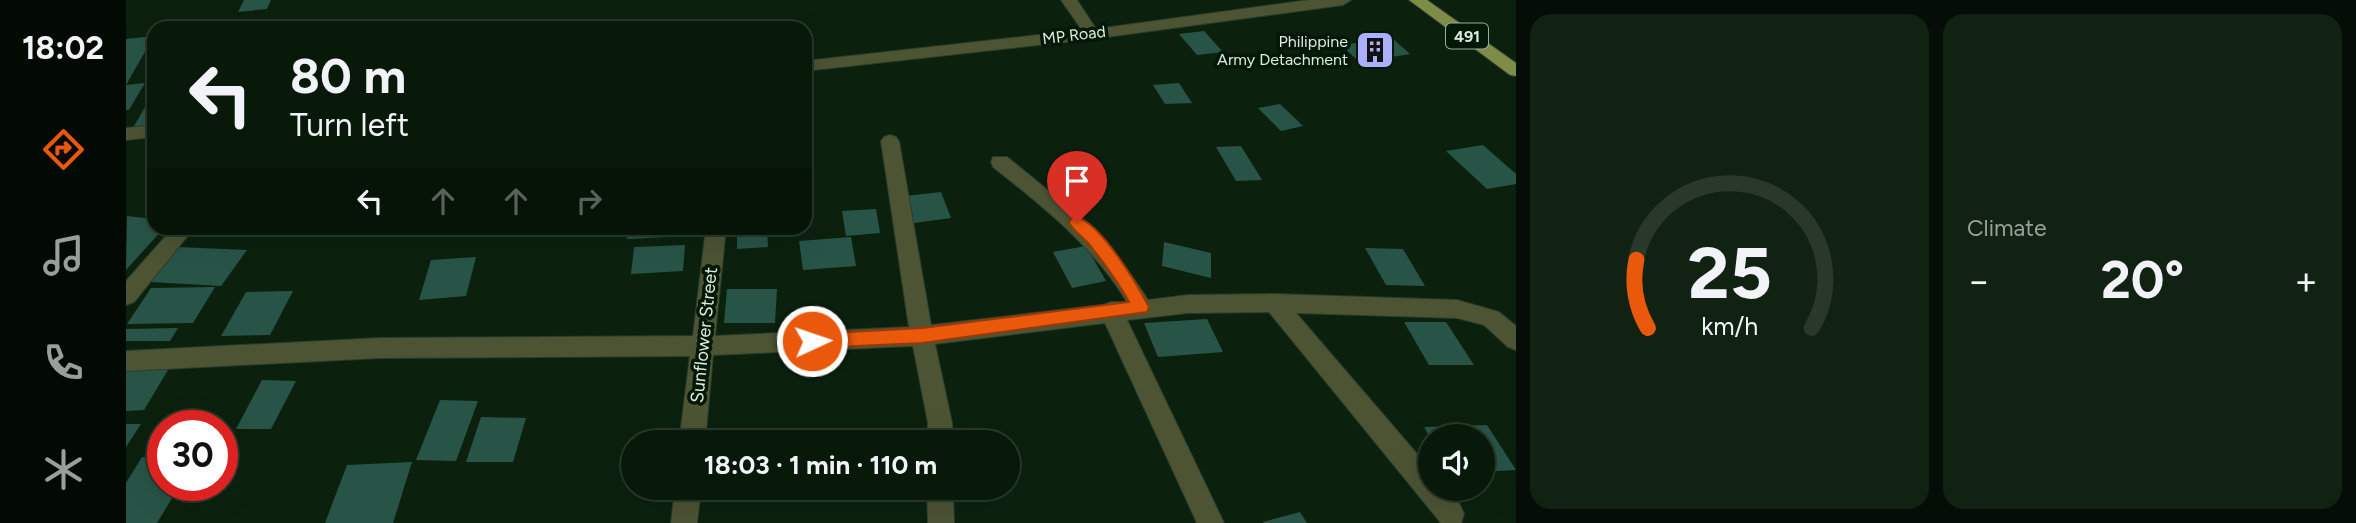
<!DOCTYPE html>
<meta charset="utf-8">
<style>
body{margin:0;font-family:Figtree,sans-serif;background:#112213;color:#f1f3f6;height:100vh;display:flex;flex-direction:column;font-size:26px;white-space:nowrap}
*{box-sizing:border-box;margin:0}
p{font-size:23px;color:#98a09c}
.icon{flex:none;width:38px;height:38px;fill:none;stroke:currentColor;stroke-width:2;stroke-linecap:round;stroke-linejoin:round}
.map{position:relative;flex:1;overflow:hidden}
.panel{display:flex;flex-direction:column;gap:14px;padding:14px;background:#040e06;width:840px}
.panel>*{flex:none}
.top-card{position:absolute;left:21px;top:21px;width:665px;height:214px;border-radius:21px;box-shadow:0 7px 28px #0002,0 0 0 2px #29382b;background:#08190a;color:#f1f3f6;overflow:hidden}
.buttons{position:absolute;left:1292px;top:424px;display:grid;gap:14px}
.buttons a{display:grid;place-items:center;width:77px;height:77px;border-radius:50%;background:#08190a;box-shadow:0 7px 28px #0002,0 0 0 2px #29382b;font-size:35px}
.speed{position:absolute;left:21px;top:410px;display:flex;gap:14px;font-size:35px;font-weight:700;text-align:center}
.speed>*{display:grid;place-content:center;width:91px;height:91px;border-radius:50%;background:#08190a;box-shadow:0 7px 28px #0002,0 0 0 2px #29382b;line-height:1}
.speed .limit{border:10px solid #d22;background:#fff;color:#111}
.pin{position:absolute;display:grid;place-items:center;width:60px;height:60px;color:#fff;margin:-72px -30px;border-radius:50% 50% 50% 0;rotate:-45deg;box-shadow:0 0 7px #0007}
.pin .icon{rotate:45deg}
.me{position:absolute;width:77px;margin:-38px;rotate:87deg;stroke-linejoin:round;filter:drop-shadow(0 0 5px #0008)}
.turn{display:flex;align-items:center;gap:24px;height:147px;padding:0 28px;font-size:32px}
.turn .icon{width:91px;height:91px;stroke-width:2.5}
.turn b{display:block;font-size:49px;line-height:60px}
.lanes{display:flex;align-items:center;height:66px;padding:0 28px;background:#0003;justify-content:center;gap:35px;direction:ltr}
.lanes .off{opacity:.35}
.big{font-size:52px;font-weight:700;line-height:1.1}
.panel .card{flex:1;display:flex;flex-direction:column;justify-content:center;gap:10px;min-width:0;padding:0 24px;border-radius:21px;background:#112213}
.panel .dial{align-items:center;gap:0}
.dial svg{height:182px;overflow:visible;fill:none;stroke:#29382b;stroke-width:7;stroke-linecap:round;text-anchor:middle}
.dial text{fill:#f1f3f6;stroke:none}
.heat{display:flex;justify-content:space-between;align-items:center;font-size:38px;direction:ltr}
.panel .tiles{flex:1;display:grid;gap:14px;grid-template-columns:repeat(2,1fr)}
.trip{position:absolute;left:495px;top:430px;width:399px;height:70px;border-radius:35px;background:#08190a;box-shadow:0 7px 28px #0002,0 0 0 2px #29382b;font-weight:700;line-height:70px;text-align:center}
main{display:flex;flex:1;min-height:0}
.menu{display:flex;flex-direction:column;width:126px;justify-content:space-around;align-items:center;background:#030a04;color:#98a09c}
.menu .icon{width:49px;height:49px}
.menu .active{color:#ea580c}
.menu b{font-size:32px;color:#f1f3f6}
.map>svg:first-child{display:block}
</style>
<main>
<nav class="menu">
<b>18:02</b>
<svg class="icon active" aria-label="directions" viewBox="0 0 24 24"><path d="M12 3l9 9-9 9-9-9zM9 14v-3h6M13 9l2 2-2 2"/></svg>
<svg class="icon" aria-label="music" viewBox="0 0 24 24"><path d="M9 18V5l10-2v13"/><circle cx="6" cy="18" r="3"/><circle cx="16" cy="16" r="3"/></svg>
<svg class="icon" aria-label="phone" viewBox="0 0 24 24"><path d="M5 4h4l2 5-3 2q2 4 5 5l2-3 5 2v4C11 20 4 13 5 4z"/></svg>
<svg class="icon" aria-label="climate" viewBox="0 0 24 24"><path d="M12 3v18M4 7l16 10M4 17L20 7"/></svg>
</nav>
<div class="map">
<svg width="1390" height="523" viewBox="0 0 1390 523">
<rect width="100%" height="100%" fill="#0b210e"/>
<g fill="#285448">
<polygon points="118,0 145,0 141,9 112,12"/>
<polygon points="1078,31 1097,52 1071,55 1053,34"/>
<polygon points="28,36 0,85 19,83 3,110 0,110 0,39"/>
<polygon points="1266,38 1284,54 1259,58 1265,64 1239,67 1215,45"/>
<polygon points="1053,83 1066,103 1039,104 1027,85"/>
<polygon points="1154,104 1177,126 1155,131 1132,108"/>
<polygon points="28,106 28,131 4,133 19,107"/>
<polygon points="1357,145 1390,174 1390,184 1361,189 1320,151"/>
<polygon points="1115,146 1136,180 1110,181 1090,147"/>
<polygon points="815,192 825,218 788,223 779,196"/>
<polygon points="750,209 754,233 720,236 716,211"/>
<polygon points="1,216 28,219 28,228 38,228 0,270"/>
<polygon points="503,228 563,228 563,236 501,239"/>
<polygon points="611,228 641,228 642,247 611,249"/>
<polygon points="725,237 730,266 677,270 673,241"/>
<polygon points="1038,242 1085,253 1085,278 1036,266"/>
<polygon points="559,245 557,271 505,274 508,247"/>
<polygon points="960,246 980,281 946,288 927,252"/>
<polygon points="52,247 121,250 95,286 24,282"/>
<polygon points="1239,248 1277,249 1299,286 1260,285"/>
<polygon points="350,257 340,296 293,300 305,260"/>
<polygon points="89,287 67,323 1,324 25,288"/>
<polygon points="601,289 651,289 649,323 598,323"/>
<polygon points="167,291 144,335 95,336 120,292"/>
<polygon points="1081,319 1097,352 1032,357 1018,323"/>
<polygon points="1278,322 1320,322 1348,365 1303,365"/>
<polygon points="52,328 44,341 0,341 0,329"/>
<polygon points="45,365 18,410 0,411 0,366"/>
<polygon points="136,380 170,381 145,429 110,429"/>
<polygon points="314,400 352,401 330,461 290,460"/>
<polygon points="355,417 400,418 387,462 340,462"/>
<polygon points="0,424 15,424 0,447"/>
<polygon points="1361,425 1390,470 1356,472 1356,436 1303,436 1298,427"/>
<polygon points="16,457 37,458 37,485 54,485 31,523 0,523 0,483"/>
<polygon points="286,462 267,523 199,523 221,465"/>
<polygon points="1174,512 1181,523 1137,523 1137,522"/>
</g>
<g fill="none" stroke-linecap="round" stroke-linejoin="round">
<defs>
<g id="minor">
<polygon points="935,0 951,0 970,29 1183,0 1225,0 1217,5 966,39 679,71 679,61 956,30"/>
<polygon points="28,125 28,137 0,140 0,128"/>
<path d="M764,135L770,137L773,141L805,325L977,305L985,302H1001C967,246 918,207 867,167L865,162L867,157H881C935,200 985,241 1022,300L1062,295L1149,294L1331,300L1373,312L1390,326V350L1382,347L1358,325L1331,318L1170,313L1304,469V488H1320L1334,505L1338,514L1335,523H1315L1143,312L1062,313L1001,320L1098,523H1071L979,323L809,344L826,423L827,443H801L802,423L787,346L587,355L579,443H553L564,356L254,358L0,371V351L254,338L567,336L580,228H600L589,336L783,327L755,141L758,137Z"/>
<polygon points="47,228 68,228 8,302 0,305 0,281"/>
<polygon points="549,488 575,488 571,523 545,523"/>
<polygon points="801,488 827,488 828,523 802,523"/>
</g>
<polygon id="primary" points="1283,0 1301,0 1390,63 1390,76 1384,75"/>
</defs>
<use href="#minor" stroke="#293d2b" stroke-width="2"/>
<use href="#primary" stroke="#293d2b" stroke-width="2"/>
<use href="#minor" fill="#4c5434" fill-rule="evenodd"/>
<use href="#primary" fill="#7d8d47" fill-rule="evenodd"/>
</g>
<path fill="#ea580c" stroke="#983908" stroke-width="2" d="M951,217C976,225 1011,284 1023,307L1021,312L796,343L686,348L680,346L677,341L680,336L686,334L796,328L1003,302C992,281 978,263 963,244C957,237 948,231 943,223L945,219Z"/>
<defs>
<symbol id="building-square" viewBox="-11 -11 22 22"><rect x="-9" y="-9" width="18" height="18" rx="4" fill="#acaffb" stroke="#031806"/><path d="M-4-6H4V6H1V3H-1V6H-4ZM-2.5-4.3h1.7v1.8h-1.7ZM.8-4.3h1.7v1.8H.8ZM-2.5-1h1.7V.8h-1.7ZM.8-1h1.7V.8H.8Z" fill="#111"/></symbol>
</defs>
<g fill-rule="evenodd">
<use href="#building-square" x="1227" y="28" width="44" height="44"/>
</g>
<g text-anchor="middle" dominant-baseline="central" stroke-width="7" stroke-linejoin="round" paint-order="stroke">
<g font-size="16" fill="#deecde" stroke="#031806">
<text transform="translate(948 35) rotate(-7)">MP Road</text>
</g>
<rect fill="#031806" stroke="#9cac9d" stroke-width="2" x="1320" y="23.5" width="42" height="25" rx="5"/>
<g font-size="16" font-weight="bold" fill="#deecde">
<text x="1341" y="36">491</text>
</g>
<g font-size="16" fill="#deecde" stroke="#031806" text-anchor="end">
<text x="1222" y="41">Philippine<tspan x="1222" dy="18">Army Detachment</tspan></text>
</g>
<g font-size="18" fill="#deecde" stroke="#031806">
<text transform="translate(578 335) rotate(-84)">Sunflower Street</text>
</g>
</g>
</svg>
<div class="buttons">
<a><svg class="icon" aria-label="sound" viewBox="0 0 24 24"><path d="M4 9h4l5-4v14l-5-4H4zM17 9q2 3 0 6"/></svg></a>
</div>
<div class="speed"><div class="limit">30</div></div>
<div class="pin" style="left:951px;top:223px;background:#d93025"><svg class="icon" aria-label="arrive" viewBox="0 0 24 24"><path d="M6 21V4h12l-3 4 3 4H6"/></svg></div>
<svg class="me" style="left:686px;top:341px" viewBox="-20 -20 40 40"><circle r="17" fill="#ea580c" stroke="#fff" stroke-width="3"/><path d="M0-11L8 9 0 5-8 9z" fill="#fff"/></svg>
<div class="trip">18:03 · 1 min · 110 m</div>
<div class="top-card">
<div class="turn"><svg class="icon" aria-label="left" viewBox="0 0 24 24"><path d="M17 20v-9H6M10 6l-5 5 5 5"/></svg><div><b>80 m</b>Turn left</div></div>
<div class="lanes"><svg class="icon" aria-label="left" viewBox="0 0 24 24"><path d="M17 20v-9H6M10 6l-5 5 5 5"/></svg><svg class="icon off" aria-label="ahead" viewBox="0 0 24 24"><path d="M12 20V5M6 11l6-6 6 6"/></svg><svg class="icon off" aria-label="ahead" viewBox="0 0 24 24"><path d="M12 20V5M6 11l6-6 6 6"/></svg><svg class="icon off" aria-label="right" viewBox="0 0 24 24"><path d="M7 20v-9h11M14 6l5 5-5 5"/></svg></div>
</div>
</div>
<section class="panel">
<div class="tiles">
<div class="card dial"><svg viewBox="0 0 100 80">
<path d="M14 69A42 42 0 1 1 86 69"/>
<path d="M14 69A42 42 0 0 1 9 39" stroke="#ea580c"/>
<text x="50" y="56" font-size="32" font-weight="700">25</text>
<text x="50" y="72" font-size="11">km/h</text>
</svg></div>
<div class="card"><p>Climate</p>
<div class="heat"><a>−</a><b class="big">20°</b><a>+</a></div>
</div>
</div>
</section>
</main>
